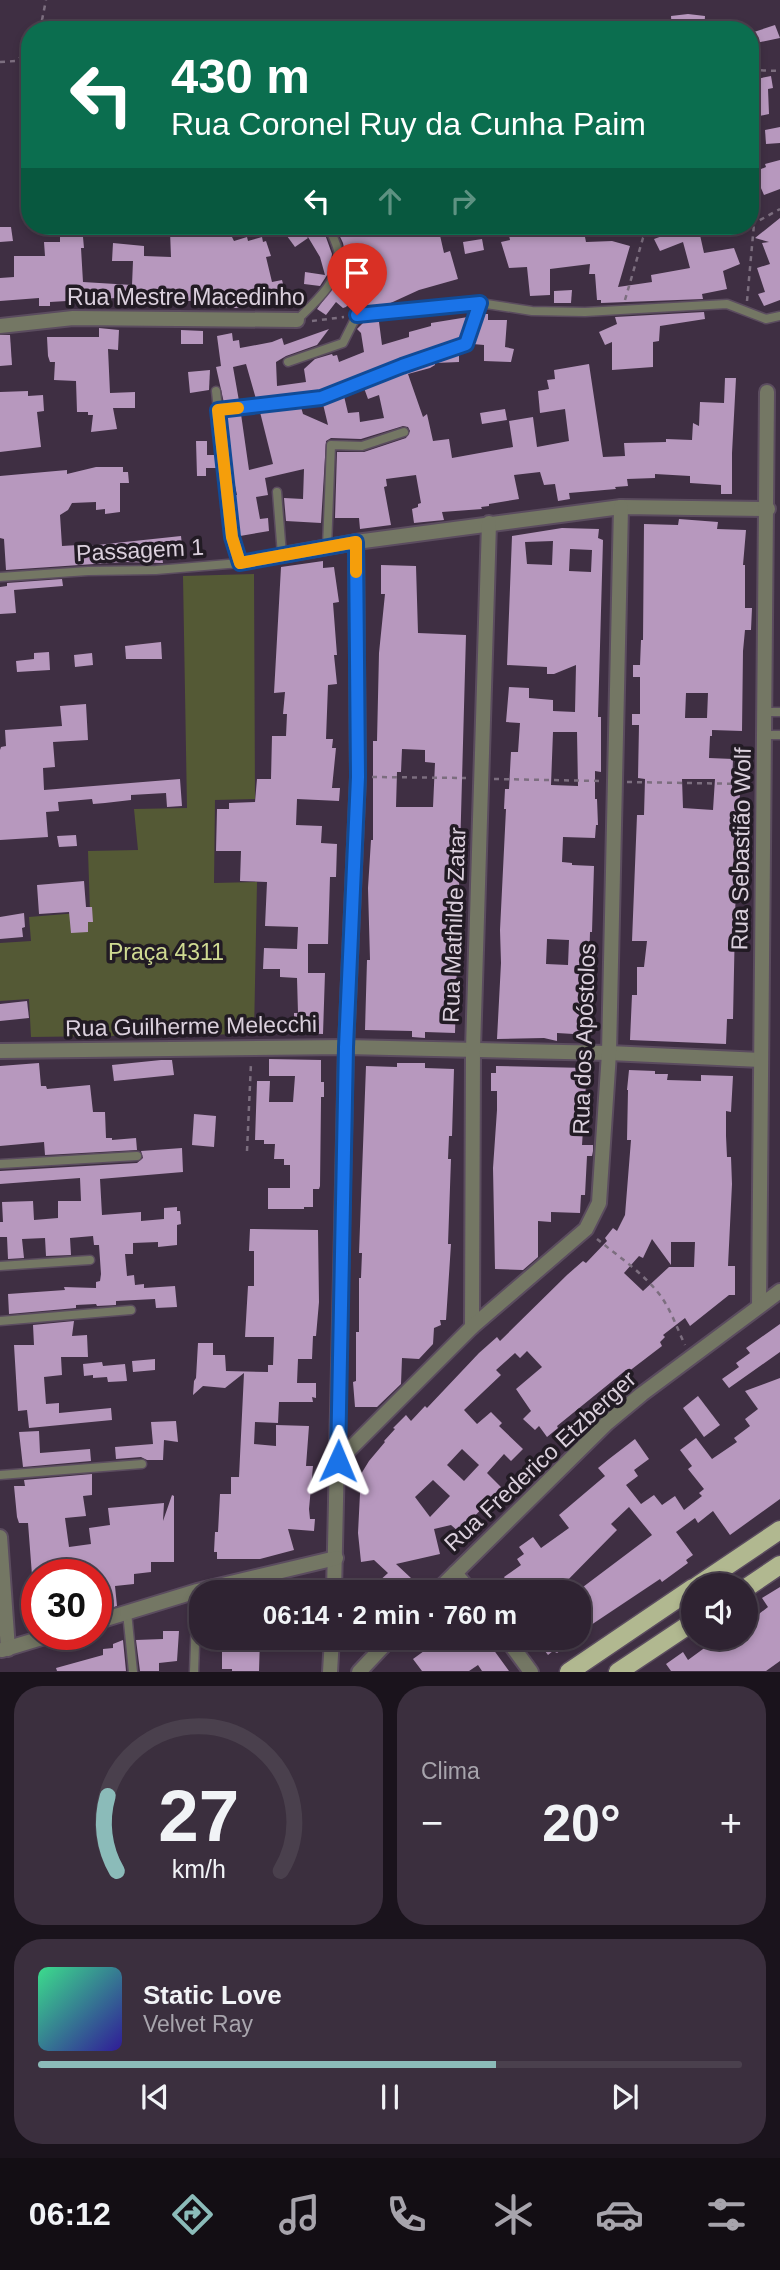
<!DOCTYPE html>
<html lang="pt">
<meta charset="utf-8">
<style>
body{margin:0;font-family:Helvetica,sans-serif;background:#3b2f3e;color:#f1f3f6;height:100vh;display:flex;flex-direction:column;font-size:26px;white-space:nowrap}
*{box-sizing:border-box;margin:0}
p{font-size:23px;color:#a7a4ac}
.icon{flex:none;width:38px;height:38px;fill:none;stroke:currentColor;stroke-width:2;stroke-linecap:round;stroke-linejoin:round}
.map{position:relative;height:1672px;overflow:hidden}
.panel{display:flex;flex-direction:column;gap:14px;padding:14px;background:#1a131c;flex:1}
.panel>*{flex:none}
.hud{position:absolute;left:21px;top:21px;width:738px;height:214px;border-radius:28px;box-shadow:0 4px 10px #0003,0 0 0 2px #4a404d;background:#0b6e4f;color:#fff;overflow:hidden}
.controls{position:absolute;left:681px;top:1573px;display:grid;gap:14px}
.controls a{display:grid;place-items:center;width:77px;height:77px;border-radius:50%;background:#2f2332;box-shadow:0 4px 10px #0003,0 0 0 2px #4a404d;font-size:35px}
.speed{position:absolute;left:21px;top:1559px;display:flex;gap:14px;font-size:35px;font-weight:700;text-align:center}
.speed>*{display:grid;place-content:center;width:91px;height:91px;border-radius:50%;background:#2f2332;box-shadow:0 4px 10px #0003,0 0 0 2px #4a404d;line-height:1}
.speed .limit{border:10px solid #d22;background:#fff;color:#111}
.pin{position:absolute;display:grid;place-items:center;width:60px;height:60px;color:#fff;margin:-72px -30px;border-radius:50% 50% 50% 0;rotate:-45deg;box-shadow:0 0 7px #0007}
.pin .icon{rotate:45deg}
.me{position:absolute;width:77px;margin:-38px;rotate:1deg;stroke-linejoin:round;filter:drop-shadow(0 0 5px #0008)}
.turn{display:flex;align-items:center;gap:24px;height:147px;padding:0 35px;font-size:32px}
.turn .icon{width:91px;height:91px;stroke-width:2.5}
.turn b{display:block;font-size:49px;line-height:60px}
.lanes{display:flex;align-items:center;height:66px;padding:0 35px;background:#0003;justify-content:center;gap:35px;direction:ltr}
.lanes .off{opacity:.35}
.big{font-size:52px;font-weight:600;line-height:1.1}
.panel .tile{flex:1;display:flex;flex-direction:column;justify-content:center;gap:10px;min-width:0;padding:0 24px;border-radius:28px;background:#3b2f3e}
.panel .dial{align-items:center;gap:0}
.dial svg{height:182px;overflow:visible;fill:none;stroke:#4a404d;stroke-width:7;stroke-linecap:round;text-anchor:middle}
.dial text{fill:#f1f3f6;stroke:none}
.song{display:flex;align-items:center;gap:21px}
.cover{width:84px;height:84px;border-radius:10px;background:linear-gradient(135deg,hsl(150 70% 55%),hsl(250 70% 35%))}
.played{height:7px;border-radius:4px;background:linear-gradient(90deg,#8bbbb9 65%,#4a404d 65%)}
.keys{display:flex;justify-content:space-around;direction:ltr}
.heat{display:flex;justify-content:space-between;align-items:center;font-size:38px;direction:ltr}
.panel .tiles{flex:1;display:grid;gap:14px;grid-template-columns:1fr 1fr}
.tile:last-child{grid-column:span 2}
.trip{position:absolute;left:189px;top:1580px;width:402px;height:70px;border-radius:28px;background:#2f2332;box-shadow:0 4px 10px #0003,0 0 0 2px #4a404d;font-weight:600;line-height:70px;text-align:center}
.tabs{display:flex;height:112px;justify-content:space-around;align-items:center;background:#130e14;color:#a7a4ac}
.tabs .icon{width:49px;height:49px}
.tabs .selected{color:#8bbbb9}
.tabs b{font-size:32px;color:#f1f3f6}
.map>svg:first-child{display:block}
</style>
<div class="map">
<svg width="780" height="1672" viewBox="0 0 780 1672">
<rect width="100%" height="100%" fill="#3f2f43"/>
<polygon fill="#545935" points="254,574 255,799 215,800 214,883 257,882 254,1034 31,1037 29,999 0,1001 0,943 31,941 29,917 90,912 88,851 138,850 134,809 187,808 183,576"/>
<g fill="#b798be" fill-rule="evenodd">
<polygon points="688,14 705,16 704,30 672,30 671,16"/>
<polygon points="775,25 780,38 756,43 754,32"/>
<polygon points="771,76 773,88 768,89 769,114 751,118 751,80"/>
<polygon points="780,127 780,143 766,144 765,130"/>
<polygon points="780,160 780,189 764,195 754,172 766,167 765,164"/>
<polygon points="780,218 780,300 764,306 758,294 765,292 757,268 770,264 762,243 769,242 755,238"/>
<polygon points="312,226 322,226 332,254 329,272 320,286 304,284 305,272 325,275 320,257 305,232"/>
<polygon points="335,226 415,226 416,229 435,226 436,231 439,231 444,253 450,251 458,279 419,290 384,306 363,308 360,290 346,307 343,308 336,302 326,315 317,309 340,278 346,258 343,243"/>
<polygon points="507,226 559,226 563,237 584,232 586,242 612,241 630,246 618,287 652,282 651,275 690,268 683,242 660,251 654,239 690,226 698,226 704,253 734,248 740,264 723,271 727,289 702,294 703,299 601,303 601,300 597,300 595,274 589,274 590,264 550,269 550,295 530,296 527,267 509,268 501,242 510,240"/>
<polygon points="0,227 11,227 13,241 0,242"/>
<polygon points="299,227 308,238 295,247 287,236"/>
<polygon points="188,229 229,231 234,241 247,237 248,241 262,237 263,242 266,241 271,256 266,257 272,282 282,280 287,299 237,308 217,308 216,301 195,297 195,301 130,300 130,306 116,306 116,298 50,302 50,306 39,306 39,298 0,301 0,278 14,277 14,256 45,256 44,242 60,242 60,237 83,237 84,248 81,248 83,282 132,285 133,261 112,261 113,243 144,246 144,256 171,257 170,231"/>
<polygon points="482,239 484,250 465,254 463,242"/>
<polygon points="572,290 571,303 554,303 554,291"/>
<polygon points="704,312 705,319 660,326 659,341 653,342 653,367 612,370 612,342 605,345 599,332 617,324 615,317"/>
<polygon points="483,314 488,314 488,320 507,320 505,347 514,349 511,362 484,361 484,345 473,344"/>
<polygon points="468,317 461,339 319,392 256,399 246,364 233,367 239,401 224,403 216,367 221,366 217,336 232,333 233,341 239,340 240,348 272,342 282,338 284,345 329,329 317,345 286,356 276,362 277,386 306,382 304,369 315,359 332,354 333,356 337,355 339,362 364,352 361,333 357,329 365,321 377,320 379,322 382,345 409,337 409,332 431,326 431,323"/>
<polygon points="99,328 119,330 118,350 108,349 110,393 135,392 135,408 113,408 117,429 91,432 93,415 88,415 88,412 77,412 76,381 54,380 55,362 50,362 48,356 47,337 99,337"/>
<polygon points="181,330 203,331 203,344 181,344"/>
<polygon points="0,335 10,335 12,365 0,366"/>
<polygon points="459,353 459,362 435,363 435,365 430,368 408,374 423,417 427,414 433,441 449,439 452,458 513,447 509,421 533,417 537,447 569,441 565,409 540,413 538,391 549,389 547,380 555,379 554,370 589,364 603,457 625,456 624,443 666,442 666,439 692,440 693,423 699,426 700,402 724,403 725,378 736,378 732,453 732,494 721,494 721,485 690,483 690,476 655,474 655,478 627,479 628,486 615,487 616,489 569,493 570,499 558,501 555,484 544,485 540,472 514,475 519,499 489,504 489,506 481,507 482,509 442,512 444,520 414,523 412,509 418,507 418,504 421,503 416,475 386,479 387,486 384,487 391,525 360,529 359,518 335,518 337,452 364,452 406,438 410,431 408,427 403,426 361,439 331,438 326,441 321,523 286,521 284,498 303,499 304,469 265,478 268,495 256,497 260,519 268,518 269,531 240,536 235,495 237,495 231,467 225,416 241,414 249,470 273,464 260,412 301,407 303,414 328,425 323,404 344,396 348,413 359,412 360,422 384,418 379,395 368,399 364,388"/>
<polygon points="210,370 209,390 190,393 188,372"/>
<polygon points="28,391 28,396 43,395 44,411 37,412 41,447 0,452 0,392"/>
<polygon points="505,409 507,420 482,424 480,413"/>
<polygon points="196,441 207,441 207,455 216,455 218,468 206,468 206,476 197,476"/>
<polygon points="96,467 123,467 123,472 128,472 129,483 120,483 120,512 105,514 105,509 96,510 96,502 72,503 68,510 60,515 62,546 78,545 78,547 181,536 183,555 162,557 163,563 124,562 6,570 4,539 0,538 0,476 67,470 67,474"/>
<path d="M679,519L718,522L717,529L746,530L743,565H745V608H752L751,630H745L743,651L742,731L712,730V736H710L709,758L733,759L732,788H740L739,828H737L736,847H734L733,874H736L733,1019H727L726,1044L630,1040L632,995H637V967H644L647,941H632L637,815H644L645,779L638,778L639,725H632V714H640V677H633V665H640L641,640H643L644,524L678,525ZM686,693H708L707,718H685ZM682,779H715L713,810L683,808Z"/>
<path d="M562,528L599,529L598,538L603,540L598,717H601V772L595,771V799H597L598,825H596L595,838L563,837L562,862L572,863V865L594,866L592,932H590L589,965H583V993H592L590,1035L557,1033V1041L544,1038L497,1039L501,963L500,930L506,809H504L505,789H509L511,752H518L520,723L506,722L509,687L529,688V698L553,700V711L575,712L576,665L554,674H547V667L507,665L512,536ZM553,541L552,565L527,564L525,542ZM570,549L592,550L591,572L569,571ZM553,732H577L578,786L551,785ZM547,939L569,940L568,965L546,964Z"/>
<polygon points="323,561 323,568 334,567 339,602 333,603 337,655 334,655 337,684 328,685 326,739 333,739 332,748 336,748 332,788 340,788 339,801 297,799 296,825 322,826 321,843 337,844 336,877 330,877 328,944 308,944 308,973 325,973 323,1034 294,1033 294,1013 298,1013 297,978 280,977 280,969 263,969 264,948 297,949 298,927 265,926 267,882 240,881 241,851 216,851 217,809 229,809 229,803 255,802 257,779 271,779 272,736 286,736 287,714 283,714 285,692 274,693 281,567"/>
<path d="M381,565L416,566L418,633L466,635L455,1033L425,1032V1038L412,1037V1031L365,1030L367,960H370L368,888L371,840H373V741H377L379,653L385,594H381ZM402,749L425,750V762L435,763L433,807H396L397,772H401Z"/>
<polygon points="62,579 63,586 14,590 16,613 0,614 0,587 7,586 7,583"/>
<polygon points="161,642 162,659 126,659 125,646"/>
<polygon points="49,652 50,670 17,672 16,661 34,659 34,653"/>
<polygon points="92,653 93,665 75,667 74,655"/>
<polygon points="86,704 88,740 53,742 55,767 43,768 44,790 180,779 182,806 167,807 166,793 131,795 131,800 105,803 93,804 92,799 58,802 59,811 46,812 48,837 0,840 0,750 1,747 6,746 5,730 62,726 60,706"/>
<polygon points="76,835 77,846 59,847 57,836"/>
<polygon points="84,881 86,907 92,907 93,922 88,922 88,932 71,933 69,912 39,914 37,885"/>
<polygon points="24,913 25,927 22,928 23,937 0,939 0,917"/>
<polygon points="27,1001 29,1018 0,1021 0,1004"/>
<polygon points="269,1059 321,1060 321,1082 324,1082 324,1097 321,1097 321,1102 320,1186 319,1189 313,1189 313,1207 304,1207 304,1209 268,1209 268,1188 290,1188 290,1165 284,1165 284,1159 274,1159 275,1144 264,1144 264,1140 255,1140 257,1081 270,1081 269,1102 293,1102 295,1076 269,1076"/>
<polygon points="161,1060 172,1060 174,1075 114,1081 112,1065"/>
<polygon points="39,1063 41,1086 46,1086 47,1089 90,1085 93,1112 105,1112 106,1138 112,1138 112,1140 136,1138 137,1150 45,1155 44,1142 0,1146 0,1066"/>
<polygon points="397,1063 425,1063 425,1068 454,1069 452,1136 449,1136 448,1159 451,1159 448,1244 451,1244 446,1320 440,1320 441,1325 434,1328 433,1344 419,1359 402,1358 401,1384 377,1407 355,1407 353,1382 356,1381 356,1332 359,1332 359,1278 361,1278 362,1253 359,1253 366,1066 397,1067"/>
<polygon points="496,1066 587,1068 582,1145 593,1145 593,1151 592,1156 587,1156 585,1195 581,1195 580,1213 551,1212 551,1222 538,1221 538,1257 523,1270 495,1269 493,1168 497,1110 497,1091 491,1091 491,1073 496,1073"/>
<path d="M629,1070L655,1071V1074H668L667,1080L701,1081V1075L733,1076L731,1112L726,1111V1136L727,1157H731L732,1184L728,1266H735V1295H729L690,1326L685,1318L663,1335L665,1337L660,1342L662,1346L628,1372L626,1370L557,1426L558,1428L547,1437L539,1426L535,1430L523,1419L531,1411L516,1389L542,1367L527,1351L520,1358L515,1353L496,1370L501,1375L464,1410L477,1424L491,1412L502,1423L499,1426L523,1449L511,1461L504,1454L487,1473L502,1488L459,1532L451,1525L434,1529L440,1554L396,1564L411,1578L398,1592H387L377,1583L388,1573L374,1560L361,1562L358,1533L361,1474L369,1461L385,1442L384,1441L395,1429L393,1428L406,1415L411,1421L425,1406L427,1408L479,1353L497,1337L500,1341L567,1275L583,1261L586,1263L607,1241L605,1238L613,1228L617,1231L625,1215L631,1140H627L628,1090H627ZM652,1239L671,1265V1242H695L694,1267H669L643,1291L624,1273L639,1256L643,1258ZM462,1449L479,1465L464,1481L447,1465ZM433,1480L450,1496L430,1517L415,1497Z"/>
<polygon points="194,1114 216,1116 214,1147 192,1145"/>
<polygon points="182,1148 183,1172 100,1179 102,1215 141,1212 141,1221 164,1219 164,1208 177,1207 177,1211 180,1211 181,1224 177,1225 177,1245 158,1247 158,1242 133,1243 133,1254 125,1254 127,1276 134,1275 135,1285 144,1284 144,1288 175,1286 177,1307 156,1308 155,1299 116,1301 116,1305 97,1306 96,1304 76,1305 76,1308 9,1314 8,1294 65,1290 64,1287 96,1288 96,1282 100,1281 101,1274 99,1245 94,1245 93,1236 70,1238 71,1255 46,1256 45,1238 22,1239 24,1258 8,1259 7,1237 0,1237 0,1222 3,1222 2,1202 33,1201 34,1220 58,1218 58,1201 81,1201 80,1178 0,1184 0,1171 137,1163 143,1158 141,1151"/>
<polygon points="250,1229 318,1230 319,1302 316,1336 313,1336 312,1359 298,1359 297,1383 316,1383 316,1398 312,1397 313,1402 279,1402 278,1423 255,1422 254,1444 276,1446 276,1425 309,1426 306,1466 313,1466 309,1509 310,1519 315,1519 314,1531 288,1529 294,1550 260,1559 217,1559 217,1552 214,1552 215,1532 218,1532 220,1494 231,1494 231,1477 239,1477 244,1373 225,1388 203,1386 193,1395 194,1381 196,1378 198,1343 213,1343 213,1355 225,1355 226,1371 268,1372 268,1365 273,1365 274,1337 245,1337 248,1286 254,1286 254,1251 249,1251"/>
<polygon points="74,1321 72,1336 87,1335 88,1357 61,1357 62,1375 44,1377 46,1404 59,1403 59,1413 111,1408 112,1420 29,1428 27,1410 18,1411 14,1345 34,1345 33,1325"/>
<polygon points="780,1324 780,1352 729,1388 722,1379 739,1367 736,1363 750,1353 746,1348"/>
<polygon points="155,1359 155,1370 133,1372 132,1361"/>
<polygon points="102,1362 103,1366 125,1364 127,1381 108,1382 107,1377 93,1378 93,1375 84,1376 83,1364"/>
<polygon points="780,1378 780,1499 730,1535 713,1511 698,1523 695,1518 676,1532 693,1555 686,1560 688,1563 662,1582 660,1579 579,1633 579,1590 652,1535 629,1507 611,1524 617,1530 556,1592 514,1592 504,1577 521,1565 517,1559 524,1554 519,1547 533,1537 541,1548 569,1528 559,1515 605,1476 598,1468 609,1459 635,1439 649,1459 634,1470 638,1476 626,1485 641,1504 654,1495 662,1505 675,1496 684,1510 702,1496 699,1493 704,1489 688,1469 692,1466 680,1450 696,1438 712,1459 737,1442 734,1438 750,1426 745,1419 758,1409 745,1391"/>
<polygon points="698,1396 720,1425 704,1437 683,1408"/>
<polygon points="176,1421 178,1442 164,1440 163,1460 147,1460 141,1457 116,1459 115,1447 153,1444 151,1422"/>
<polygon points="39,1431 40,1453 90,1449 91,1461 23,1467 19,1432"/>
<polygon points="92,1474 92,1495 83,1496 86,1516 65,1518 69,1547 91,1544 89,1528 110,1525 108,1508 164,1503 163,1521 172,1495 174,1496 174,1562 151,1562 151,1572 134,1574 134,1584 115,1586 117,1606 107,1609 105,1588 96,1589 96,1575 32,1575 28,1523 19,1523 17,1517 14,1486 25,1486 24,1480"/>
<polygon points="780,1587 780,1661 766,1671 671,1671 666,1664 683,1652 688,1660 718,1638 746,1638 746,1624 768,1607 762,1598"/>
<polygon points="163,1631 179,1631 177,1661 159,1663 159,1671 140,1671 136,1640 163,1639"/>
<polygon points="222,1638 260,1638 259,1671 232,1671 232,1669 222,1669"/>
<polygon points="452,1638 485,1638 509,1671 482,1671 478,1665 469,1671 422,1671 413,1659 435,1643 438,1648"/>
<polygon points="535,1638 579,1638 557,1653 553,1651 548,1655"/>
<polygon points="123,1640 126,1671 57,1671 56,1668 103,1655 103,1649 113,1648 113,1644"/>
</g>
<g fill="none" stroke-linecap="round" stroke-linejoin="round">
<defs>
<g id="lane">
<path d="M297,320C313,304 339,282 339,257C339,247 332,235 328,226"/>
<polyline points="288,362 343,343 357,315 480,303 532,311 585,312 727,304 766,319 780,316"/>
<polyline points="216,391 232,537 240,563"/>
<polyline points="218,410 321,398 402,366 466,344 480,303"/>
<polyline points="327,547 331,445 362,446 404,432"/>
<polyline points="0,577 88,571 156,570 240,563 282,555 277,492"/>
<polyline points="765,712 780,712"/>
<polyline points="765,735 780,735"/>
<polyline points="0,1164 137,1156"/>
<polyline points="0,1266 90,1260"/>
<polyline points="0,1321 131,1310"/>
<polyline points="0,1475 142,1464"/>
<polyline points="127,1612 133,1672"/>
<polyline points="194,1672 197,1591"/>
</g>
<g id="street">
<polyline points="0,326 73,318 297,320"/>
<polyline points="282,555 356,542 621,507 768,509"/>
<polyline points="0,1051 346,1047 609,1053 761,1060"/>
<polyline points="759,1306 767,392"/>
<polyline points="472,1327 473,1049 489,523"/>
<polyline points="338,1461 472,1327 586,1229 599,1203 609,1053 621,507"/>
<polyline points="0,1537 8,1649"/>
<polyline points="455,1573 471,1592"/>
<polyline points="334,1592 346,1047 358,777 356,542"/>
<polyline points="436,1592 607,1423 642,1394 780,1291"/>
<polyline points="96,1622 197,1591 336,1558"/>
<polyline points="506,1638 531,1672"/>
<polyline points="2,1650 55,1634"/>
<polyline points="330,1672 332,1638"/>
<polyline points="359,1672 391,1638"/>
</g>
<g id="primary">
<polyline points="697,1586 780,1530"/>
<polyline points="746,1588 780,1565"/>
<polyline points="569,1672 693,1588"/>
<polyline points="618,1672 693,1622"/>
</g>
</defs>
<use href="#lane" stroke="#5b4c5f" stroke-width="11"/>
<use href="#street" stroke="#5b4c5f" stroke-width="18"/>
<use href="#primary" stroke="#5b4c5f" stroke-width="21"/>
<g stroke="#7c6e7f" stroke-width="2.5" stroke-dasharray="5 5" stroke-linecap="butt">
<polyline points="40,30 46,0"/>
<polyline points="0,62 16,61 30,50"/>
<polyline points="751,70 780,71"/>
<polyline points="751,225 780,209"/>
<polyline points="689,226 697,233 720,233 747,226"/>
<polyline points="625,300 643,238 650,228 660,226"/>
<polyline points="747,301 754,224"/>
<polyline points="312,321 344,317"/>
<polyline points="372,777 466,778"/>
<polyline points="494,779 603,781"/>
<polyline points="627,782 750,784"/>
<polyline points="247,1151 251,1063"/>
<path d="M597,1239C618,1256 643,1273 660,1295C671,1310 677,1328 685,1345"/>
</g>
<use href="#lane" stroke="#747764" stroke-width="8"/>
<use href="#street" stroke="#747764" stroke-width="14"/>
<use href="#primary" stroke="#b1b890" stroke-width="18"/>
</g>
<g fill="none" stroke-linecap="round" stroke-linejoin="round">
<defs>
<polyline id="route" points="338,1461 346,1047 358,777 356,542 240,563 232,537 218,410 321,398 402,366 466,344 480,303 357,315"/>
</defs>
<use href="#route" stroke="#114b97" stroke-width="18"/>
<use href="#route" stroke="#1a73e8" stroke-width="12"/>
<polyline stroke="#f59e0b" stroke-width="12" points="238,408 218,410 232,537 240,563 356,542 356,572"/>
</g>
<g text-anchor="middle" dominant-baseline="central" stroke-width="7" stroke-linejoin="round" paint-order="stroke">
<g font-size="23" fill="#dbd0dd" stroke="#221b24">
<text x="186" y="297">Rua Mestre Macedinho</text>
<text transform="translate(140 550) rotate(-3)">Passagem 1</text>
<text transform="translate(741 849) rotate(-89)">Rua Sebastião Wolf</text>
<text transform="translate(454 925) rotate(-88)">Rua Mathilde Zatar</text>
<text transform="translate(191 1026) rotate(-1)">Rua Guilherme Melecchi</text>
<text transform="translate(584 1039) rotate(-88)">Rua dos Apóstolos</text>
<text transform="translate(540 1461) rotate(-43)">Rua Frederico Etzberger</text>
</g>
<g font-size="23" fill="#cfda92" stroke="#221b24">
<text x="166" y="952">Praça 4311</text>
</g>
</g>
</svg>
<div class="controls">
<a><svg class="icon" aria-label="sound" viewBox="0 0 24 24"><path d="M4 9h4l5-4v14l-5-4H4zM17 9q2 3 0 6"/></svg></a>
</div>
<div class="speed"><div class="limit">30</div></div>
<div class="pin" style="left:357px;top:315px;background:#d93025"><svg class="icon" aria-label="arrive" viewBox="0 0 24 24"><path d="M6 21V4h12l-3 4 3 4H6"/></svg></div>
<svg class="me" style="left:338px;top:1461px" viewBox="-20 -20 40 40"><path d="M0-17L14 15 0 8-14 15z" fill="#1a73e8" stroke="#fff" stroke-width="4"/></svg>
<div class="trip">06:14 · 2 min · 760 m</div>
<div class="hud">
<div class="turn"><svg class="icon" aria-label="left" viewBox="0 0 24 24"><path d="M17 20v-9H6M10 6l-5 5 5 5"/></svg><div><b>430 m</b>Rua Coronel Ruy da Cunha Paim</div></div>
<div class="lanes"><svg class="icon" aria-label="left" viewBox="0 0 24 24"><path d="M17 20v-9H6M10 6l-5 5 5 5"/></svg><svg class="icon off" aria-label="ahead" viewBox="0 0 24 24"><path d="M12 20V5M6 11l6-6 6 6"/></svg><svg class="icon off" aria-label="right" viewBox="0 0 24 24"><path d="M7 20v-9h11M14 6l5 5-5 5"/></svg></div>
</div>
</div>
<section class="panel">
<div class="tiles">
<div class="tile dial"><svg viewBox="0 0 100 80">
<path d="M14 69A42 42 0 1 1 86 69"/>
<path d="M14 69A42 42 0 0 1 10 36" stroke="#8bbbb9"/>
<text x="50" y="56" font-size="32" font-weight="700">27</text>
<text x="50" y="72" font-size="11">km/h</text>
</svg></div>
<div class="tile"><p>Clima</p>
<div class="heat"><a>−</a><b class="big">20°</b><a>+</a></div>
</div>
<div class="tile">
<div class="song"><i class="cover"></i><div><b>Static Love</b><p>Velvet Ray</p></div></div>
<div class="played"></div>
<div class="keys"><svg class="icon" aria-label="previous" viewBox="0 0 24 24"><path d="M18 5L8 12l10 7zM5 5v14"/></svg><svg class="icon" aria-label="pause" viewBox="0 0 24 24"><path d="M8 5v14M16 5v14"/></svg><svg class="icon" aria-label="next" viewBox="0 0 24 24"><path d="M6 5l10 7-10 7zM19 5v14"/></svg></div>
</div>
</div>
</section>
<nav class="tabs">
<b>06:12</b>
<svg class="icon selected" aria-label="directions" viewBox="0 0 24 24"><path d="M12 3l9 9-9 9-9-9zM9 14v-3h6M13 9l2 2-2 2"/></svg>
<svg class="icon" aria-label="music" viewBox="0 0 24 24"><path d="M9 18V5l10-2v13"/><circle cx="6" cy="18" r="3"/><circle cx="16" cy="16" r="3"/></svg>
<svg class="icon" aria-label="phone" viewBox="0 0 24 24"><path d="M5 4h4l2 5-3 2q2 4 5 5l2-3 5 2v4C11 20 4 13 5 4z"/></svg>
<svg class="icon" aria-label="climate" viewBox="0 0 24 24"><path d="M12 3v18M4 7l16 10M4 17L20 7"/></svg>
<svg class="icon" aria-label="car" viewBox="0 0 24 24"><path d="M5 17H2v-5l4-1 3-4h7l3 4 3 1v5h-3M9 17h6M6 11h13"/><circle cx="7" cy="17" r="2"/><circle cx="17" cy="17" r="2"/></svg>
<svg class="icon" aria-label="filters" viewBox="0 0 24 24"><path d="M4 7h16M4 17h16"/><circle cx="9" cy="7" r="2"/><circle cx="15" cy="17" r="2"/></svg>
</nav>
